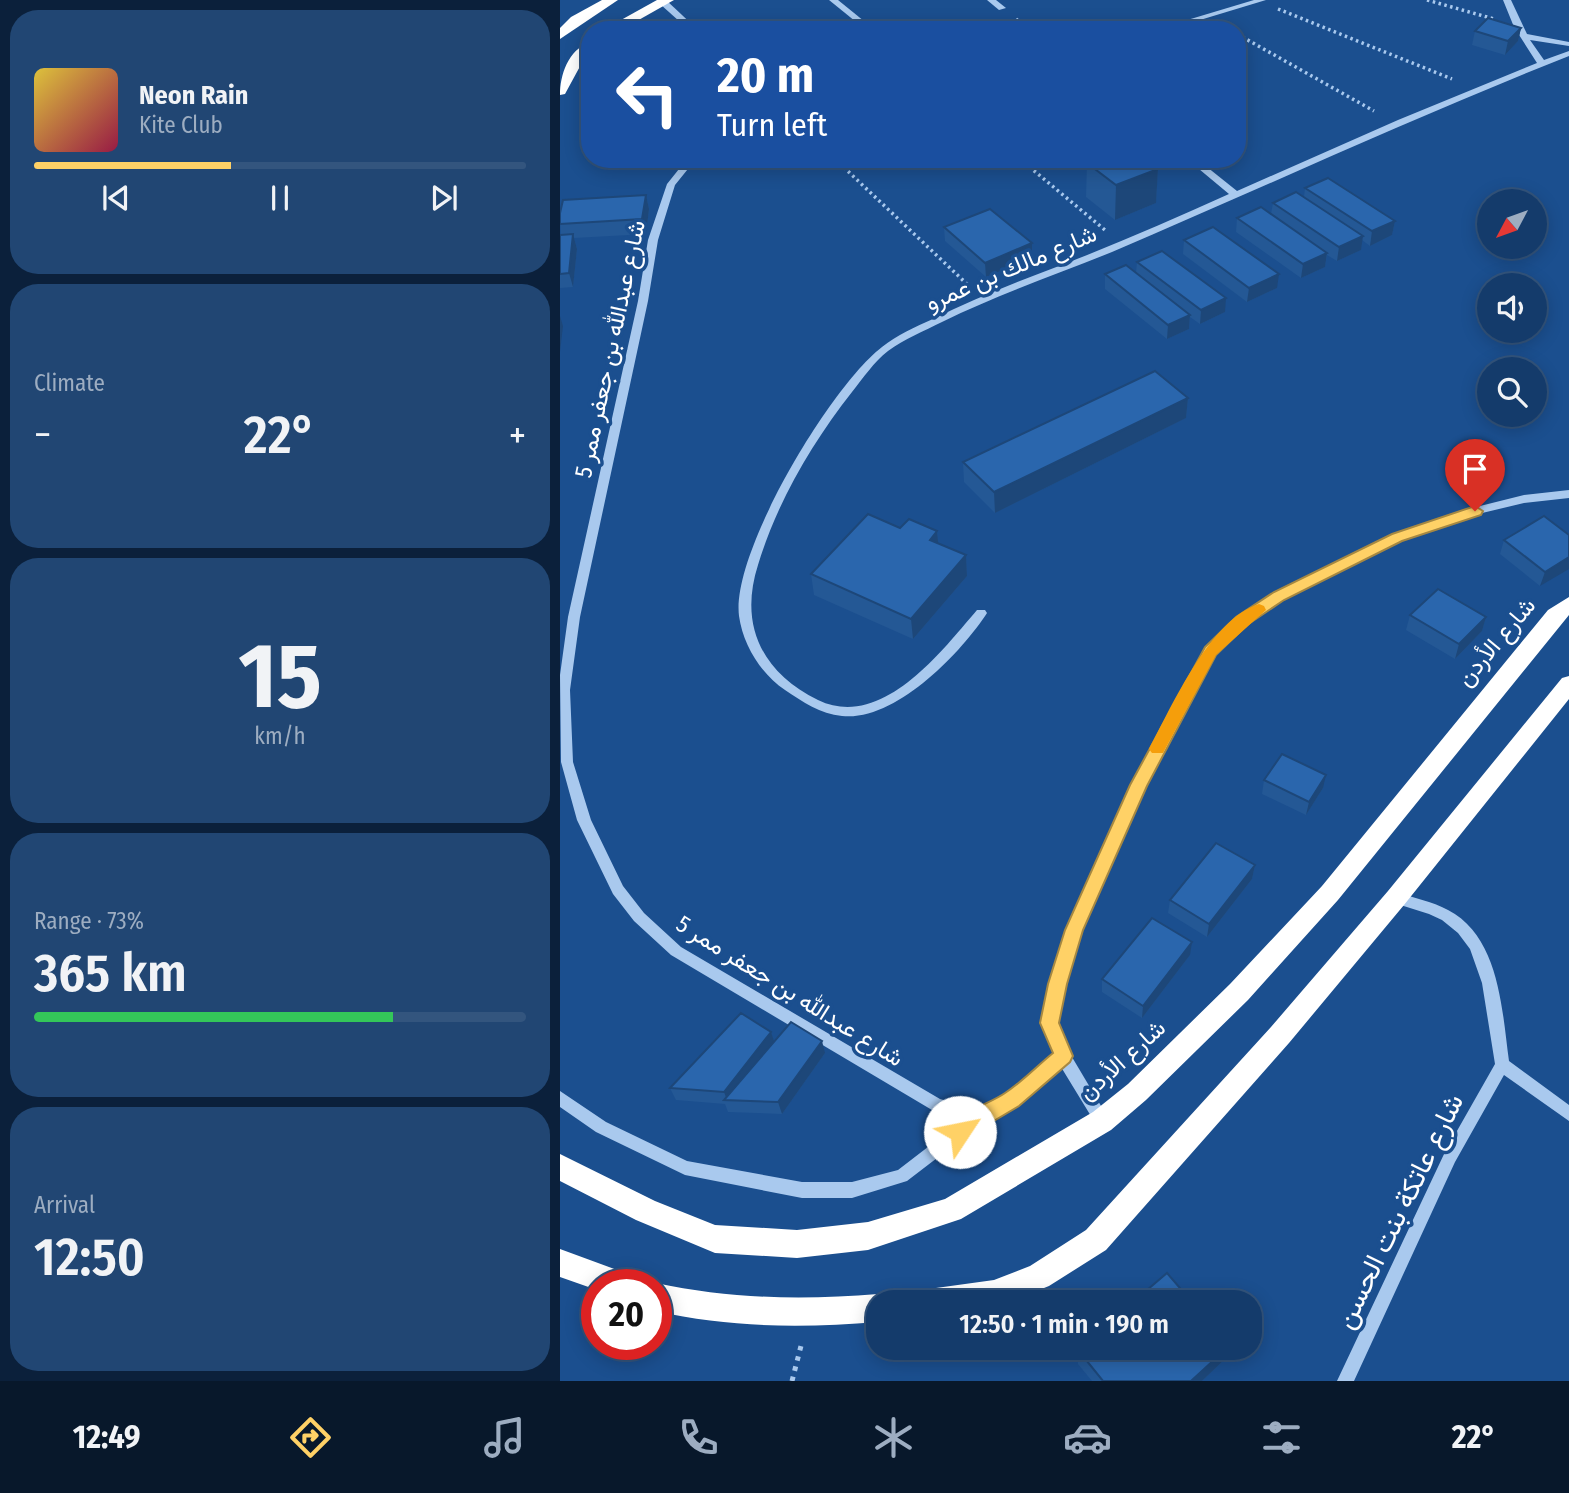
<!DOCTYPE html>
<meta charset="utf-8">
<style>
body{margin:0;font-family:"Fira Sans Condensed",Vazirmatn,sans-serif;background:#214673;color:#f1f3f6;height:100vh;display:flex;flex-direction:column;font-size:26px;white-space:nowrap}
*{box-sizing:border-box;margin:0}
p{font-size:23px;color:#9dadc1}
.icon{flex:none;width:38px;height:38px;fill:none;stroke:currentColor;stroke-width:2;stroke-linecap:round;stroke-linejoin:round}
.map{position:relative;flex:1;overflow:hidden}
.drawer{display:flex;flex-direction:column;gap:10px;padding:10px;background:#0b203b;width:560px}
.drawer>*{flex:none}
.guide{position:absolute;left:21px;top:21px;width:665px;height:147px;border-radius:28px;box-shadow:0 4px 18px #0003,0 0 0 2px #33557e;background:#1a4fa0;color:#fff;overflow:hidden}
.needle{width:46px;rotate:229deg}
.fabs{position:absolute;left:917px;top:189px;display:grid;gap:14px}
.fabs a{display:grid;place-items:center;width:70px;height:70px;border-radius:50%;background:#143b6b;box-shadow:0 4px 18px #0003,0 0 0 2px #33557e;font-size:35px}
.speed{position:absolute;left:21px;top:1269px;display:flex;gap:14px;font-size:35px;font-weight:700;text-align:center}
.speed>*{display:grid;place-content:center;width:91px;height:91px;border-radius:50%;background:#143b6b;box-shadow:0 4px 18px #0003,0 0 0 2px #33557e;line-height:1}
.speed .limit{border:10px solid #d22;background:#fff;color:#111}
.pin{position:absolute;display:grid;place-items:center;width:60px;height:60px;color:#fff;margin:-72px -30px;border-radius:50% 50% 50% 0;rotate:-45deg;box-shadow:0 0 7px #0007}
.pin .icon{rotate:45deg}
.me{position:absolute;width:77px;margin:-38px;rotate:56deg;stroke-linejoin:round;filter:drop-shadow(0 0 5px #0008)}
.turn{display:flex;align-items:center;gap:24px;height:147px;padding:0 21px;font-size:32px}
.turn .icon{width:91px;height:91px;stroke-width:2.5}
.turn b{display:block;font-size:49px;line-height:60px}
.big{font-size:52px;font-weight:600;line-height:1.1}
.drawer .tile{flex:1;display:flex;flex-direction:column;justify-content:center;gap:10px;min-width:0;padding:0 24px;border-radius:28px;background:#214673}
.drawer .dial{align-items:center;gap:0}
.dial b{font-size:91px;line-height:1}
.song{display:flex;align-items:center;gap:21px}
.cover{width:84px;height:84px;border-radius:10px;background:linear-gradient(135deg,hsl(50 70% 55%),hsl(340 70% 35%))}
.played{height:7px;border-radius:4px;background:linear-gradient(90deg,#ffd166 40%,#33557e 40%)}
.keys{display:flex;justify-content:space-around;direction:ltr}
.heat{display:flex;justify-content:space-between;align-items:center;font-size:38px;direction:ltr}
.charge{height:10px;border-radius:5px;background:linear-gradient(90deg,#34c759 73%,#33557e 0)}
.trip{position:absolute;left:306px;top:1290px;width:396px;height:70px;border-radius:28px;background:#143b6b;box-shadow:0 4px 18px #0003,0 0 0 2px #33557e;font-weight:600;line-height:70px;text-align:center}
.menu{display:flex;height:112px;justify-content:space-around;align-items:center;background:#08182b;color:#9dadc1}
.menu .icon{width:49px;height:49px}
.menu .current{color:#ffd166}
.menu b{font-size:32px;color:#f1f3f6}
main{display:flex;flex:1;min-height:0}
.map>svg:first-child{display:block}
</style>
<main>
<section class="drawer">
<div class="tile">
<div class="song"><i class="cover"></i><div><b>Neon Rain</b><p>Kite Club</p></div></div>
<div class="played"></div>
<div class="keys"><svg class="icon" aria-label="previous" viewBox="0 0 24 24"><path d="M18 5L8 12l10 7zM5 5v14"/></svg><svg class="icon" aria-label="pause" viewBox="0 0 24 24"><path d="M8 5v14M16 5v14"/></svg><svg class="icon" aria-label="next" viewBox="0 0 24 24"><path d="M6 5l10 7-10 7zM19 5v14"/></svg></div>
</div>
<div class="tile"><p>Climate</p>
<div class="heat"><a>−</a><b class="big">22°</b><a>+</a></div>
</div>
<div class="tile dial"><b>15</b><p>km/h</p></div>
<div class="tile"><p>Range · 73%</p><b class="big">365 km</b><div class="charge"></div></div>
<div class="tile"><p>Arrival</p><b class="big">12:50</b></div>
</section>
<div class="map">
<svg width="1009" height="1381" viewBox="0 0 1009 1381">
<rect width="100%" height="100%" fill="#1b4f8f"/>
<g fill="none" stroke-linecap="round" stroke-linejoin="round">
<g stroke="#a9c9ee" stroke-width="3.5" stroke-dasharray="2.5 3.5" stroke-linecap="butt">
<polyline points="867,0 934,19"/>
<polyline points="718,9 892,79"/>
<polyline points="456,19 469,30"/>
<polyline points="677,34 814,111"/>
<polyline points="275,159 408,285"/>
<polyline points="460,159 545,230"/>
</g>
<polyline stroke="#a9c9ee" stroke-width="5" stroke-dasharray="4.5 6" stroke-linecap="butt" points="232,1381 242,1342"/>
<g fill="#a9c9ee" fill-rule="evenodd">
<polygon points="100,0 106,0 138,30 129,30 100,4"/>
<polygon points="269,0 278,0 315,30 306,30"/>
<polygon points="427,0 436,0 446,8 439,10"/>
<polygon points="694,0 706,0 607,30 594,30"/>
<path d="M943,0H951L967,34L1009,42V46L970,40L984,60L1009,51V56C855,117 704,187 552,252C495,275 437,295 382,322C364,331 344,339 328,351C314,362 303,378 292,392C252,443 217,502 198,565C179,624 201,672 258,700C321,731 381,652 417,610H425L427,613C401,653 335,722 282,716C260,714 243,702 225,690C201,674 183,645 179,616C171,552 271,386 322,347C337,335 355,327 373,319C414,299 456,282 499,266C557,244 613,219 669,194L627,159H637L677,191L838,120L977,63L954,27Z"/>
<polygon points="127,159 136,159 115,185 98,240 88,301 20,617 10,690 13,762 31,820 63,886 84,913 121,947 380,1099 418,1110 447,1095 495,1054 482,1023 490,983 507,930 572,785 647,648 678,618 715,593 833,534 916,507 964,495 1009,490 1009,498 964,503 918,514 841,540 723,599 686,624 655,654 584,786 521,930 504,983 496,1023 509,1052 547,1116 550,1121 547,1126 542,1128 537,1126 501,1067 457,1105 424,1122 347,1181 292,1198 242,1198 125,1175 36,1132 0,1107 0,1091 46,1122 127,1161 242,1182 292,1182 338,1170 403,1120 372,1110 111,955 74,921 53,894 17,820 1,762 0,675 8,617 78,301 88,240 107,184"/>
<path d="M836,892C853,898 872,901 888,910C940,937 942,1011 949,1061L1009,1105V1121L944,1075L895,1162L794,1381H777L885,1152L935,1064L922,983L910,949L898,933L882,920L869,914L831,902L829,898L831,894Z"/>
</g>
<g fill="#fff" fill-rule="evenodd">
<polygon points="42,0 58,0 0,39 0,28 11,17"/>
<polygon points="97,0 114,0 61,30 43,30"/>
<path d="M30,42V54L24,59L5,94L0,95C0,75 8,50 30,42Z"/>
<polygon points="1009,597 1009,615 778,900 688,1000 586,1100 551,1130 401,1219 308,1250 237,1258 155,1253 76,1220 0,1181 0,1154 95,1201 155,1225 237,1230 308,1222 385,1199 533,1112 568,1084 670,984 762,886 988,610"/>
<polygon points="1009,676 1009,699 844,905 729,1043 546,1250 489,1286 449,1302 362,1302 366,1292 376,1288 434,1280 470,1266 526,1230 711,1027 828,891 1002,678"/>
<polygon points="0,1249 68,1274 72,1284 37,1284 37,1290 0,1277"/>
<path d="M96,1283C170,1299 243,1300 318,1294L328,1298L330,1302H318V1322C243,1328 170,1328 96,1311V1284H92Z"/>
</g>
</g>
<g fill="#245895">
<polygon points="961,28 958,41 945,55 912,45 915,31"/>
<polygon points="527,163 598,169 596,203 555,220 526,197"/>
<polygon points="745,188 835,221 832,235 810,246 802,240 801,250 777,261 767,255 765,267 741,278 676,232 677,218 711,214 713,203 744,197"/>
<polygon points="86,195 89,209 86,234 14,238 17,249 13,287 0,288 0,235 1,235 0,213"/>
<polygon points="384,227 472,243 472,258 426,277 385,241"/>
<polygon points="624,240 717,288 687,302 623,254"/>
<polygon points="577,262 665,312 640,324 630,317 629,329 607,339 545,289 545,274 576,273"/>
<polygon points="628,398 626,418 435,513 404,482 403,462"/>
<polygon points="340,528 377,531 378,543 406,555 407,576 353,639 254,595 251,574"/>
<polygon points="1009,535 980,586 940,554 944,540"/>
<polygon points="850,615 926,617 922,631 895,659 846,630"/>
<polygon points="704,780 763,788 746,815 702,794"/>
<polygon points="695,865 692,879 647,937 608,913 610,900"/>
<polygon points="630,955 582,1018 542,992 542,979"/>
<polygon points="211,1032 214,1042 265,1053 222,1114 168,1112 165,1104 116,1100 110,1088"/>
<polygon points="522,1348 669,1348 666,1358 642,1381 532,1381 518,1364 518,1350"/>
</g>
<g fill="#1d4779">
<polygon points="961,28 958,41 945,55 948,41"/>
<polygon points="598,169 596,203 555,220 556,185"/>
<polygon points="86,195 89,209 86,234 82,219"/>
<polygon points="835,221 832,235 810,246 812,231"/>
<polygon points="13,234 17,249 13,287 9,273"/>
<polygon points="803,236 801,250 777,261 779,247"/>
<polygon points="472,243 472,258 426,277 425,263"/>
<polygon points="767,253 765,267 741,278 743,264"/>
<polygon points="719,274 717,288 687,302 689,288"/>
<polygon points="666,298 665,312 640,324 641,310"/>
<polygon points="630,315 629,329 607,339 608,325"/>
<polygon points="0,316 3,326 0,352"/>
<polygon points="628,398 626,418 435,513 434,492"/>
<polygon points="377,531 379,551 370,540"/>
<polygon points="406,555 407,576 353,639 351,619"/>
<polygon points="1009,557 1009,569 980,586 985,572"/>
<polygon points="926,617 922,631 895,659 899,644"/>
<polygon points="766,775 763,788 746,815 749,802"/>
<polygon points="695,865 692,879 647,937 649,924"/>
<polygon points="632,942 630,955 582,1018 583,1006"/>
<polygon points="211,1032 215,1044 167,1100 164,1092"/>
<polygon points="262,1041 265,1053 222,1114 218,1102"/>
<polygon points="667,1348 669,1348 666,1358 642,1381 631,1381"/>
</g>
<g fill="#2a66ad" stroke="#1d4779" stroke-width="2">
<polygon points="928,18 961,28 948,41 915,31"/>
<polygon points="536,159 585,159 598,169 556,185 527,163"/>
<polygon points="768,178 835,221 812,231 745,188"/>
<polygon points="736,192 803,236 779,247 713,203"/>
<polygon points="86,195 82,219 0,224 0,213 3,200"/>
<polygon points="701,207 767,253 743,264 677,218"/>
<polygon points="430,209 472,243 425,263 384,227"/>
<polygon points="653,227 719,274 689,288 624,240"/>
<polygon points="13,234 9,273 0,274 0,235"/>
<polygon points="602,251 666,298 641,310 577,262"/>
<polygon points="566,265 630,315 608,325 545,274"/>
<polygon points="595,371 628,398 434,492 403,462"/>
<polygon points="308,514 340,528 349,519 377,531 370,540 406,555 351,619 251,574"/>
<polygon points="984,516 1009,535 1009,557 985,572 944,540"/>
<polygon points="878,589 926,617 899,644 850,615"/>
<polygon points="722,754 766,775 749,802 704,780"/>
<polygon points="656,843 695,865 649,924 610,900"/>
<polygon points="592,918 632,942 583,1006 542,979"/>
<polygon points="181,1013 211,1032 164,1092 110,1088"/>
<polygon points="231,1022 262,1041 218,1102 164,1100"/>
<polygon points="607,1273 632,1302 573,1302"/>
<polygon points="522,1348 667,1348 631,1381 543,1381 518,1350"/>
</g>
<path fill="#ffd166" stroke="#a68842" stroke-width="2" d="M915,506L923,511L921,515L842,541L724,600L687,625L656,655L587,786L523,930L507,984L499,1023L513,1056L510,1062L459,1106L400,1141L393,1138L390,1132C399,1111 428,1105 445,1093C462,1082 477,1066 493,1053L480,1023L488,984L505,930L570,785L645,647L676,617L714,592L832,534Z"/>
<path fill="#f59e0b" d="M699,604L704,606L706,610L656,655L603,753H592L589,749C612,706 650,619 699,604Z"/>
<g text-anchor="middle" dominant-baseline="central" stroke-width="7" stroke-linejoin="round" paint-order="stroke">
<g font-size="24" fill="#fff" stroke="#1b4f8f">
<text transform="translate(451 268) rotate(-23)">شارع مالك بن عمرو</text>
<text transform="translate(50 349) rotate(-78)">شارع عبدالله بن جعفر ممر 5</text>
<text transform="translate(936 642) rotate(-50)">شارع الأردن</text>
<text transform="translate(230 991) rotate(32)">شارع عبدالله بن جعفر ممر 5</text>
<text transform="translate(562 1060) rotate(-42)">شارع الأردن</text>
</g>
<g font-size="28" fill="#fff" stroke="#1b4f8f">
<text transform="translate(839 1211) rotate(-64)">شارع عاتكة بنت الحسن</text>
</g>
</g>
</svg>
<div class="fabs">
<a><svg class="needle" viewBox="-14 -14 28 28"><path d="M0-13l5 13h-10z" fill="#e53935"/><path d="M0 13l5-13h-10z" fill="#9dadc1"/></svg></a>
<a><svg class="icon" aria-label="sound" viewBox="0 0 24 24"><path d="M4 9h4l5-4v14l-5-4H4zM17 9q2 3 0 6"/></svg></a>
<a><svg class="icon" aria-label="search" viewBox="0 0 24 24"><circle cx="10" cy="10" r="6"/><path d="M15 15l6 6"/></svg></a>
</div>
<div class="speed"><div class="limit">20</div></div>
<div class="pin" style="left:915px;top:511px;background:#d93025"><svg class="icon" aria-label="arrive" viewBox="0 0 24 24"><path d="M6 21V4h12l-3 4 3 4H6"/></svg></div>
<svg class="me" style="left:400px;top:1132px" viewBox="-20 -20 40 40"><circle r="19" fill="#fff"/><path d="M0-13L10 11 0 6-10 11z" fill="#ffd166"/></svg>
<div class="trip">12:50 · 1 min · 190 m</div>
<div class="guide">
<div class="turn"><svg class="icon" aria-label="left" viewBox="0 0 24 24"><path d="M17 20v-9H6M10 6l-5 5 5 5"/></svg><div><b>20 m</b>Turn left</div></div>
</div>
</div>
</main>
<nav class="menu">
<b>12:49</b>
<svg class="icon current" aria-label="directions" viewBox="0 0 24 24"><path d="M12 3l9 9-9 9-9-9zM9 14v-3h6M13 9l2 2-2 2"/></svg>
<svg class="icon" aria-label="music" viewBox="0 0 24 24"><path d="M9 18V5l10-2v13"/><circle cx="6" cy="18" r="3"/><circle cx="16" cy="16" r="3"/></svg>
<svg class="icon" aria-label="phone" viewBox="0 0 24 24"><path d="M5 4h4l2 5-3 2q2 4 5 5l2-3 5 2v4C11 20 4 13 5 4z"/></svg>
<svg class="icon" aria-label="climate" viewBox="0 0 24 24"><path d="M12 3v18M4 7l16 10M4 17L20 7"/></svg>
<svg class="icon" aria-label="car" viewBox="0 0 24 24"><path d="M5 17H2v-5l4-1 3-4h7l3 4 3 1v5h-3M9 17h6M6 11h13"/><circle cx="7" cy="17" r="2"/><circle cx="17" cy="17" r="2"/></svg>
<svg class="icon" aria-label="filters" viewBox="0 0 24 24"><path d="M4 7h16M4 17h16"/><circle cx="9" cy="7" r="2"/><circle cx="15" cy="17" r="2"/></svg>
<b>22°</b>
</nav>
